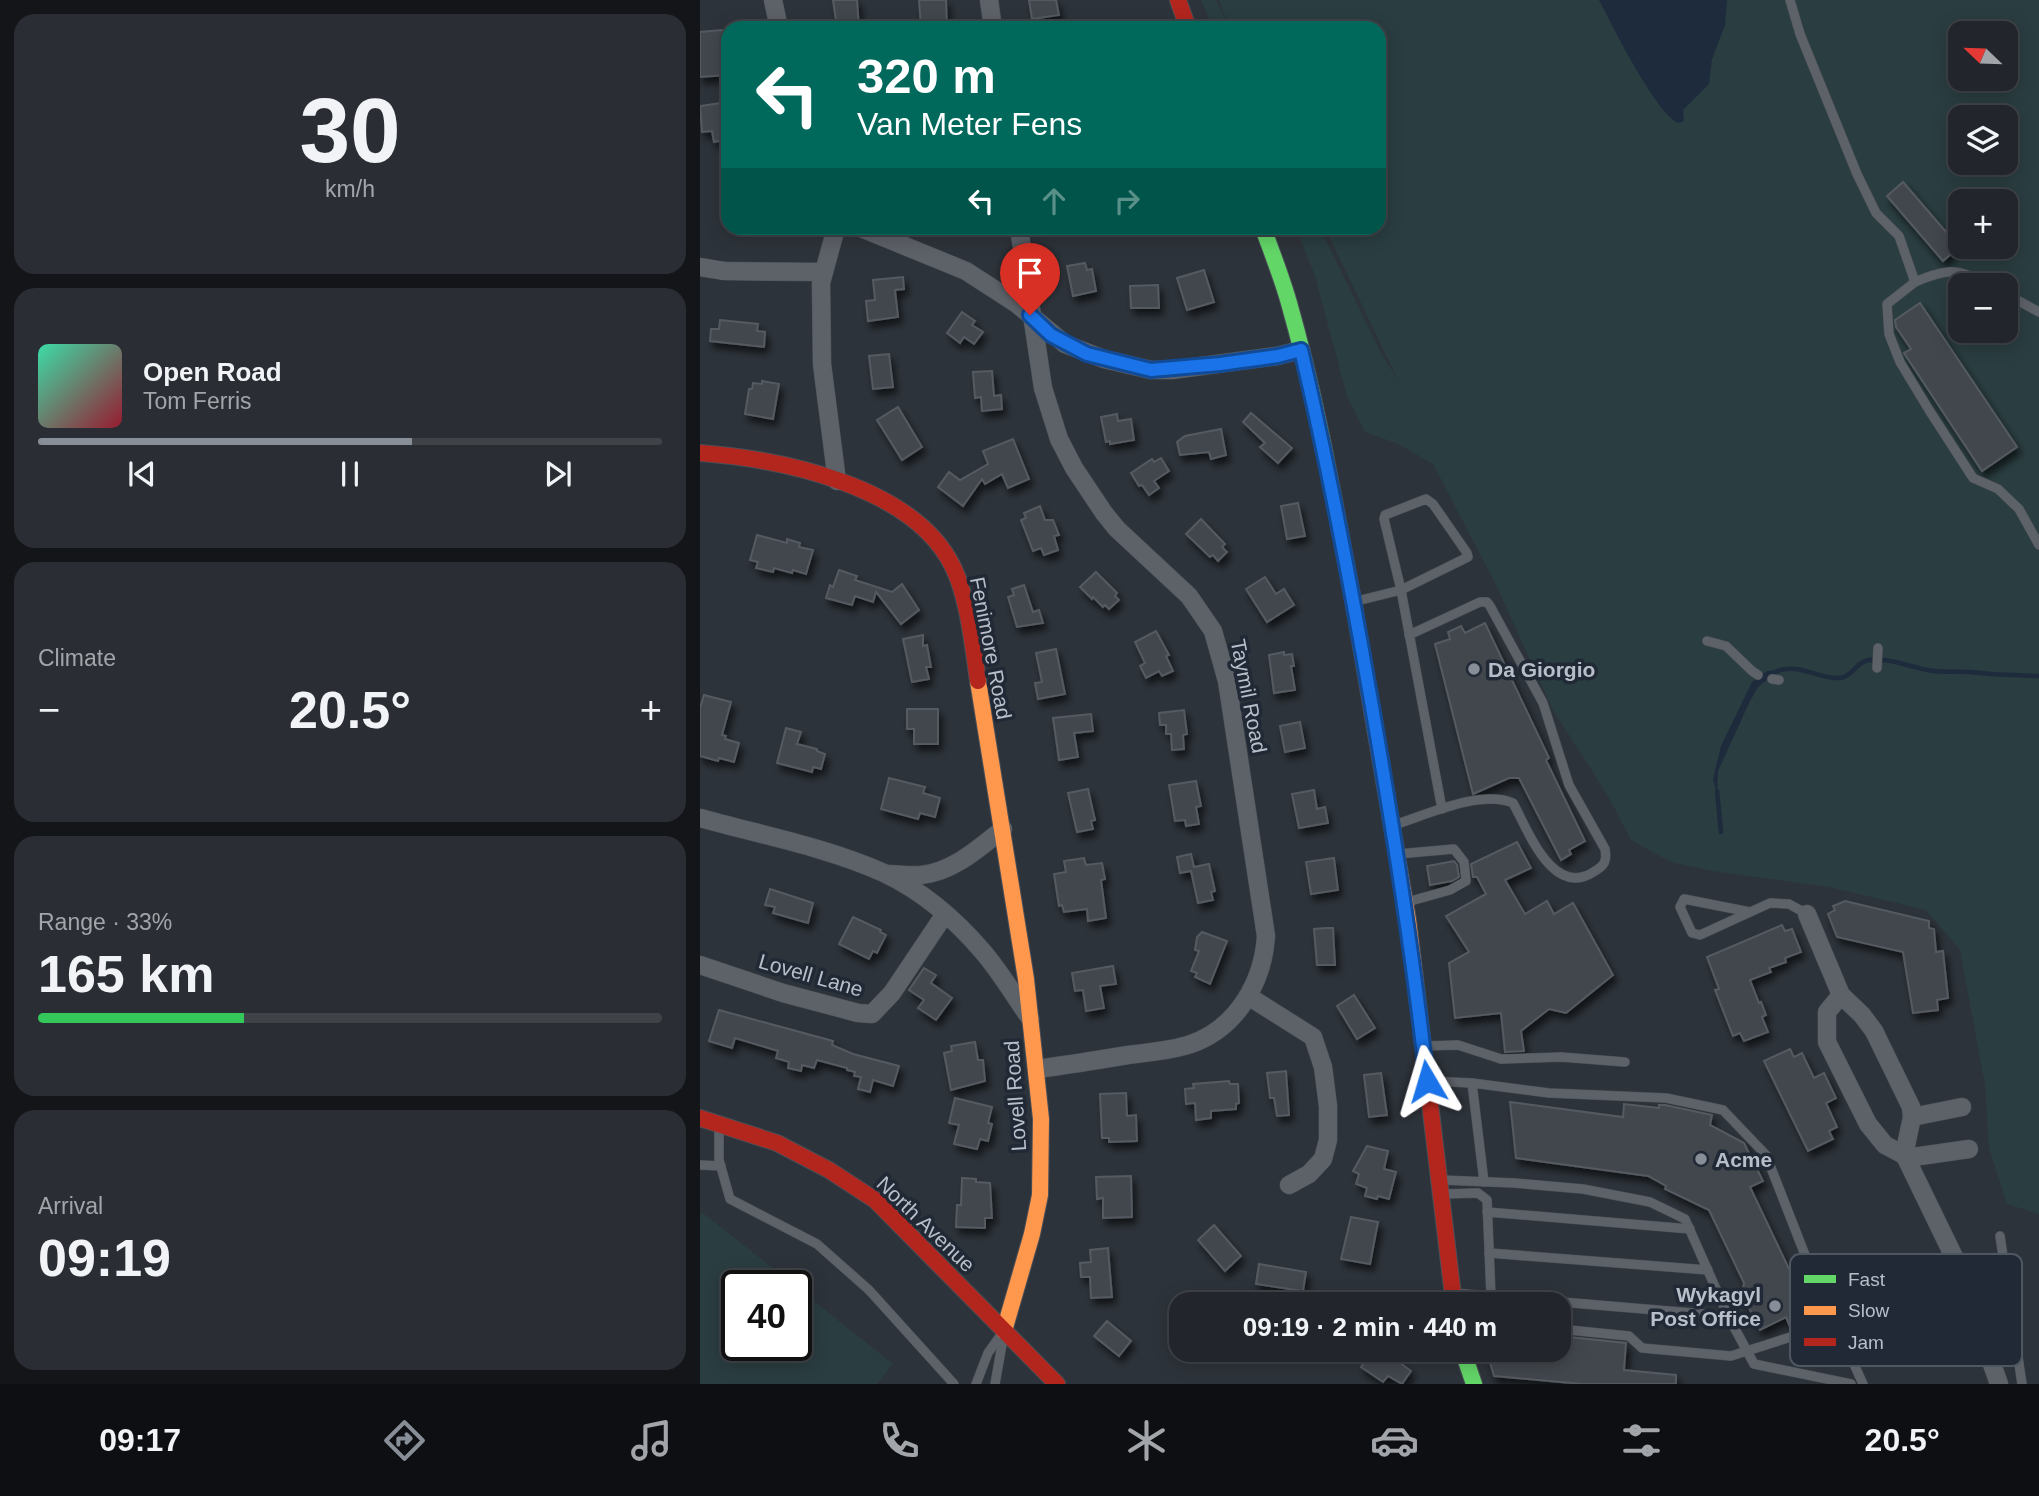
<!DOCTYPE html>
<meta charset="utf-8">
<style>
body{margin:0;font-family:Arial,sans-serif;background:#2a2e34;color:#f1f3f6;height:100vh;display:flex;flex-direction:column;font-size:26px;white-space:nowrap}
*{box-sizing:border-box;margin:0}
p{font-size:23px;color:#a2a5a9}
.icon{flex:none;width:38px;height:38px;fill:none;stroke:currentColor;stroke-width:2;stroke-linecap:round;stroke-linejoin:round}
.map{position:relative;flex:1;overflow:hidden}
.side{display:flex;flex-direction:column;gap:14px;padding:14px;background:#131518;width:700px}
.side>*{flex:none}
.top-card{position:absolute;left:21px;top:21px;width:665px;height:214px;border-radius:21px;box-shadow:0 4px 18px #0003,0 0 0 2px #3f4348;background:#00695c;color:#fff;overflow:hidden}
.needle{width:46px;rotate:293deg}
.tools{position:absolute;left:1248px;top:21px;display:grid;gap:14px}
.tools a{display:grid;place-items:center;width:70px;height:70px;border-radius:14px;background:#22262c;box-shadow:0 4px 18px #0003,0 0 0 2px #3f4348;font-size:35px}
.speed{position:absolute;left:21px;top:1270px;display:flex;gap:14px;font-size:35px;font-weight:700;text-align:center}
.speed>*{display:grid;place-content:center;width:91px;height:91px;border-radius:50%;background:#22262c;box-shadow:0 4px 18px #0003,0 0 0 2px #3f4348;line-height:1}
.speed .limit{border:4px solid #111;border-radius:10px;background:#fff;color:#111}
.pin{position:absolute;display:grid;place-items:center;width:60px;height:60px;color:#fff;margin:-72px -30px;border-radius:50% 50% 50% 0;rotate:-45deg;box-shadow:0 0 7px #0007}
.pin .icon{rotate:45deg}
.me{position:absolute;width:77px;margin:-38px;rotate:353deg;stroke-linejoin:round;filter:drop-shadow(0 0 5px #0008)}
.turn{display:flex;align-items:center;gap:24px;height:147px;padding:0 21px;font-size:32px}
.turn .icon{width:91px;height:91px;stroke-width:2.5}
.turn b{display:block;font-size:49px;line-height:60px}
.lanes{display:flex;align-items:center;height:66px;padding:0 21px;background:#0003;justify-content:center;gap:35px;direction:ltr}
.lanes .off{opacity:.35}
.big{font-size:52px;font-weight:700;line-height:1.1}
.side .card{flex:1;display:flex;flex-direction:column;justify-content:center;gap:10px;min-width:0;padding:0 24px;border-radius:21px;background:#2a2e34}
.side .dial{align-items:center;gap:0}
.dial b{font-size:91px;line-height:1}
.song{display:flex;align-items:center;gap:21px}
.cover{width:84px;height:84px;border-radius:10px;background:linear-gradient(135deg,hsl(160 70% 55%),hsl(350 70% 35%))}
.played{height:7px;border-radius:4px;background:linear-gradient(90deg,#878e98 60%,#3f4348 60%)}
.keys{display:flex;justify-content:space-around;direction:ltr}
.heat{display:flex;justify-content:space-between;align-items:center;font-size:38px;direction:ltr}
.charge{height:10px;border-radius:5px;background:linear-gradient(90deg,#34c759 33%,#3f4348 0)}
.trip{position:absolute;left:469px;top:1292px;width:402px;height:70px;border-radius:21px;background:#22262c;box-shadow:0 4px 18px #0003,0 0 0 2px #3f4348;font-weight:700;line-height:70px;text-align:center}
.dock{display:flex;height:112px;justify-content:space-around;align-items:center;background:#0e0f12;color:#a2a5a9}
.dock .icon{width:49px;height:49px}
.dock .active{color:#878e98}
.dock b{font-size:32px;color:#f1f3f6}
main{display:flex;flex:1;min-height:0}
.map>svg:first-child{display:block}
</style>
<main>
<section class="side">
<div class="card dial"><b>30</b><p>km/h</p></div>
<div class="card">
<div class="song"><i class="cover"></i><div><b>Open Road</b><p>Tom Ferris</p></div></div>
<div class="played"></div>
<div class="keys"><svg class="icon" aria-label="previous" viewBox="0 0 24 24"><path d="M18 5L8 12l10 7zM5 5v14"/></svg><svg class="icon" aria-label="pause" viewBox="0 0 24 24"><path d="M8 5v14M16 5v14"/></svg><svg class="icon" aria-label="next" viewBox="0 0 24 24"><path d="M6 5l10 7-10 7zM19 5v14"/></svg></div>
</div>
<div class="card"><p>Climate</p>
<div class="heat"><a>−</a><b class="big">20.5°</b><a>+</a></div>
</div>
<div class="card"><p>Range · 33%</p><b class="big">165 km</b><div class="charge"></div></div>
<div class="card"><p>Arrival</p><b class="big">09:19</b></div>
</section>
<div class="map">
<svg width="1339" height="1384" viewBox="0 0 1339 1384">
<defs>
<filter id="shadow"><feDropShadow dx="3.5" dy="6" stdDeviation="3.5" flood-color="#0009"/></filter>
</defs>
<rect width="100%" height="100%" fill="#2d333a"/>
<g fill="#2a3d40" fill-rule="evenodd">
<path d="M501,0H516L527,22L519,0H1339V1214L1307,1204L1289,1148L1285,1085L1260,950L1226,910L1129,887L1012,871L971,862L931,840L908,796L853,710L796,585L733,464L698,444L665,432L647,396L615,276L596,228H620L681,353L698,380L625,228H679V28H530L529,26V28H513ZM1260,33H1306V79H1260ZM1260,117H1306V163H1260ZM1260,201H1306V247H1260ZM1260,285H1306V331H1260Z"/>
<polygon points="2,1212 95,1286 37,1286 37,1346 96,1346 96,1287 193,1364 177,1384 0,1384 0,1215"/>
</g>
<g fill="#1d2b3d">
<path d="M899,0H1027L1025,25L1012,59L1009,84L983,110L984,121L978,123C955,112 913,27 899,0Z"/>
<polygon points="1079,670 1058,687 1049,703 1018,771 1017,795 1013,779 1021,746 1052,682 1067,671"/>
</g>
<g fill="none" stroke-linecap="round" stroke-linejoin="round">
<g stroke="#1d2b3d" stroke-width="4.5">
<path d="M1075,672C1096,662 1118,678 1137,678C1152,679 1155,662 1169,660C1189,658 1208,666 1227,670C1241,673 1256,671 1270,672C1294,675 1315,675 1339,676"/>
<polyline points="1017,791 1021,832"/>
</g>
</g>
<g fill="#42474e" stroke="#555a61" stroke-width="2" filter="url(#shadow)">
<polygon points="133,0 157,0 159,28 137,28"/>
<polygon points="219,0 246,0 247,28 221,28"/>
<polygon points="329,0 356,0 359,15 332,19"/>
<polygon points="22,30 23,46 28,45 28,75 0,77 0,32"/>
<polygon points="28,102 28,124 26,124 28,139 14,142 12,131 2,132 0,106"/>
<polygon points="1203,182 1259,247 1243,261 1187,196"/>
<polygon points="385,263 387,270 392,269 396,291 373,296 367,266"/>
<polygon points="504,270 514,302 487,310 477,278"/>
<polygon points="203,277 204,289 195,290 198,317 168,321 166,301 175,300 173,280"/>
<polygon points="458,285 459,308 431,308 430,286"/>
<polygon points="1220,303 1317,447 1282,471 1204,353 1211,349 1196,327 1195,320"/>
<polygon points="262,312 275,321 272,325 283,332 274,344 264,337 260,343 247,333"/>
<polygon points="20,320 58,324 57,331 65,332 64,347 10,341 11,329 19,329"/>
<polygon points="189,354 193,387 173,389 169,356"/>
<polygon points="292,371 294,396 301,395 302,409 282,411 281,397 275,398 273,372"/>
<polygon points="62,381 79,384 73,419 45,414 49,389 52,389 53,383 62,384"/>
<polygon points="198,407 222,447 202,460 177,420"/>
<polygon points="551,413 592,448 578,463 560,447 565,443 543,422"/>
<polygon points="417,414 418,421 431,419 434,440 410,444 410,441 406,442 401,417"/>
<polygon points="521,429 526,455 511,459 509,452 480,455 477,442 485,436"/>
<polygon points="313,439 329,479 308,488 302,474 285,484 282,479 263,506 238,487 249,472 260,480 288,464 283,451"/>
<polygon points="461,458 469,471 454,481 459,488 449,495 442,485 439,486 431,473 452,459 454,462"/>
<polygon points="598,503 605,536 587,539 581,506"/>
<polygon points="340,506 345,520 353,520 359,535 354,536 358,550 344,555 341,548 333,551 321,520 326,518 324,513"/>
<polygon points="501,519 525,544 522,547 527,552 518,561 513,555 510,557 486,534"/>
<polygon points="57,535 87,543 87,539 100,543 99,547 113,550 106,574 93,570 92,573 74,568 73,572 56,568 58,562 50,560"/>
<polygon points="139,570 157,576 155,580 192,592 202,584 219,610 201,624 176,592 173,602 155,596 152,605 126,598 130,585 133,587"/>
<polygon points="396,572 417,593 415,596 419,600 409,609 405,605 403,607 393,597 392,599 380,587"/>
<polygon points="565,577 576,594 584,589 594,605 567,622 546,589"/>
<polygon points="324,585 333,612 339,610 343,623 317,627 308,597 314,595 312,589"/>
<polygon points="785,623 849,758 846,760 885,841 869,850 871,854 861,860 819,778 809,778 773,794 735,644 750,639 748,632 761,626 765,633"/>
<polygon points="456,631 469,655 466,656 473,671 462,676 459,671 446,678 440,666 445,663 435,642"/>
<polygon points="223,635 223,646 227,645 231,667 226,667 229,679 212,682 203,639"/>
<polygon points="356,649 365,694 338,699 335,683 342,682 336,653"/>
<polygon points="584,652 584,655 592,654 594,666 591,666 595,690 574,693 569,655"/>
<polygon points="4,695 31,702 22,735 26,736 25,739 39,743 34,762 19,758 18,761 0,756 0,708"/>
<polygon points="207,709 238,709 238,744 214,744 214,729 207,729"/>
<polygon points="484,710 487,734 483,735 484,749 472,750 471,734 466,734 466,725 460,725 459,713"/>
<polygon points="391,714 393,731 374,733 378,757 359,760 353,718"/>
<polygon points="600,722 605,748 585,752 580,726"/>
<polygon points="86,728 101,732 97,744 117,749 117,751 125,754 121,769 113,767 112,772 77,763"/>
<polygon points="189,778 225,787 223,793 240,798 235,817 220,813 218,819 181,809"/>
<polygon points="496,781 501,806 496,807 499,824 486,826 485,820 475,821 469,785"/>
<polygon points="388,789 395,820 391,821 393,829 377,832 368,793"/>
<polygon points="614,790 617,809 625,807 628,823 599,828 592,794"/>
<polygon points="817,842 831,868 805,880 825,914 847,901 854,914 873,903 913,975 866,1013 849,1009 821,1031 824,1051 805,1052 801,1013 755,1018 749,963 769,952 746,916 786,894 777,877 773,877 771,864"/>
<polygon points="491,854 494,867 509,864 515,891 511,892 513,900 498,903 491,871 480,873 477,857"/>
<polygon points="384,858 386,865 402,863 405,879 401,880 406,918 388,921 387,909 364,912 362,905 359,906 354,874 366,872 364,861"/>
<polygon points="634,858 638,890 611,894 606,862"/>
<polygon points="754,861 757,865 759,877 752,881 730,885 727,866"/>
<polygon points="70,889 113,903 108,923 73,913 75,907 65,905"/>
<polygon points="1145,901 1229,921 1229,928 1234,929 1236,952 1243,951 1248,998 1237,1000 1238,1010 1213,1013 1203,952 1137,937 1128,914 1135,910 1133,906"/>
<polygon points="153,917 181,930 180,932 186,935 177,953 173,951 169,959 139,944"/>
<polygon points="1082,925 1085,931 1092,929 1101,952 1085,958 1086,962 1069,968 1071,972 1050,980 1059,1003 1061,1002 1066,1015 1062,1017 1068,1032 1044,1041 1040,1033 1033,1036 1015,990 1019,989 1007,957"/>
<polygon points="626,928 633,928 635,965 617,965 614,929"/>
<polygon points="502,932 527,941 510,984 495,977 497,973 491,971 499,951 495,950 497,937"/>
<polygon points="413,966 416,984 400,986 404,1008 386,1011 383,990 375,991 372,973"/>
<polygon points="224,968 236,975 231,983 252,998 236,1020 218,1008 224,1000 209,990"/>
<polygon points="654,995 675,1028 657,1039 637,1006"/>
<polygon points="19,1010 133,1041 132,1045 153,1054 199,1066 193,1086 173,1080 170,1092 158,1089 161,1077 154,1076 155,1072 147,1070 147,1068 117,1060 114,1068 102,1065 101,1071 88,1068 89,1062 76,1058 78,1051 35,1038 32,1048 9,1041"/>
<polygon points="275,1042 278,1060 283,1060 285,1081 251,1090 244,1053 252,1051 251,1046"/>
<polygon points="1090,1049 1094,1057 1102,1053 1114,1078 1124,1073 1136,1098 1126,1103 1137,1127 1129,1131 1133,1139 1108,1151 1064,1061"/>
<polygon points="586,1071 589,1115 577,1116 574,1098 570,1098 567,1073"/>
<polygon points="681,1073 687,1115 669,1117 664,1075"/>
<polygon points="529,1081 530,1084 538,1084 539,1103 536,1104 536,1109 511,1111 511,1118 496,1120 495,1103 486,1104 485,1089 494,1088 493,1084"/>
<polygon points="426,1093 427,1116 436,1115 437,1141 409,1142 409,1138 402,1138 400,1094"/>
<polygon points="255,1098 292,1107 288,1123 292,1124 288,1141 280,1139 277,1149 254,1144 259,1125 249,1123"/>
<polygon points="810,1102 923,1117 924,1104 959,1108 959,1105 965,1105 1012,1115 1010,1125 1044,1143 1063,1181 1050,1187 1090,1271 1096,1268 1115,1307 1106,1311 1110,1319 1091,1329 1086,1317 1060,1330 1042,1294 1044,1283 1009,1210 965,1189 966,1186 948,1176 816,1158"/>
<polygon points="667,1146 688,1151 684,1169 696,1172 689,1199 678,1196 677,1199 665,1196 667,1188 656,1184 659,1174 653,1171"/>
<polygon points="431,1176 432,1217 403,1218 403,1198 397,1199 396,1177"/>
<polygon points="262,1178 276,1179 276,1182 290,1183 292,1218 285,1218 285,1228 256,1227 257,1205 261,1205"/>
<polygon points="651,1217 678,1222 670,1264 641,1259"/>
<polygon points="514,1225 541,1256 525,1271 498,1240"/>
<polygon points="408,1248 412,1297 391,1298 390,1277 381,1277 380,1263 391,1262 390,1250"/>
<polygon points="559,1264 606,1272 603,1291 556,1284"/>
<polygon points="407,1321 431,1341 419,1356 394,1336"/>
<polygon points="859,1336 926,1343 924,1370 976,1375 976,1384 882,1384 794,1376 786,1349 859,1349"/>
<polygon points="674,1349 681,1349 711,1371 702,1384 688,1376 683,1382 661,1367"/>
</g>
<g fill="none" stroke-linecap="round" stroke-linejoin="round">
<defs>
<g id="lane">
<polyline points="1090,0 1100,34 1157,174 1176,213 1199,236 1215,282 1187,304 1189,334 1200,362 1229,410 1273,478 1298,489 1319,509 1339,545"/>
<path d="M1215,282C1248,268 1259,268 1290,285"/>
<polyline points="1306,294 1339,312"/>
<polyline points="657,601 701,590 768,557 767,553 733,504 726,499 685,515 684,519 701,590 742,809"/>
<polyline points="1007,641 1026,646 1052,671 1058,675"/>
<polyline points="1177,668 1178,648"/>
<polyline points="1072,679 1079,680"/>
<path d="M694,825C726,815 781,789 813,803C828,830 853,900 895,871C905,865 907,861 905,849L869,785L843,703L790,606L787,602H780L709,635"/>
<polyline points="698,854 754,849 764,862 766,881 750,890 707,902"/>
<polyline points="1050,912 984,899 980,907 992,933 1000,935 1070,903 1089,904 1107,914"/>
<polyline points="725,1046 758,1045 801,1059 861,1057 925,1062"/>
<polyline points="729,1081 772,1083 849,1093 966,1098 1023,1110 1066,1155 1107,1260 1163,1384"/>
<polyline points="772,1083 784,1182"/>
<polyline points="19,1129 19,1160 30,1199 117,1244 169,1290 254,1384"/>
<polyline points="0,1165 21,1166"/>
<polyline points="742,1180 814,1183 883,1189 950,1202 985,1219 1028,1316 754,1293"/>
<polyline points="744,1194 778,1193 787,1200 791,1296"/>
<polyline points="787,1212 990,1229"/>
<polyline points="1300,1236 1322,1384"/>
<polyline points="789,1253 1008,1270"/>
<polyline points="1028,1316 1054,1364 1151,1384"/>
<polyline points="859,1329 929,1336 942,1348 1031,1356 1135,1323"/>
<polyline points="276,1384 288,1353 303,1332"/>
<polyline points="295,1384 303,1339"/>
</g>
<g id="street">
<polyline points="73,0 79,28"/>
<polyline points="289,0 293,28"/>
<polyline points="136,228 121,283 122,364 137,481"/>
<polyline points="161,228 266,271 317,304 365,344 404,359 451,370 472,370 577,356 601,350"/>
<path d="M319,228L343,388L359,439L374,468L404,513L417,529L489,596L513,631L527,681L566,936C563,982 537,1028 491,1044C471,1051 448,1052 428,1055C398,1060 367,1065 337,1069"/>
<polyline points="0,267 24,271 124,272"/>
<path d="M0,818C61,835 126,847 184,873C222,891 257,921 284,953C301,973 315,997 330,1018"/>
<path d="M187,874C198,874 210,876 221,875C253,872 279,848 303,829"/>
<polyline points="1107,914 1141,995 1162,1015 1174,1031 1211,1107 1212,1117 1204,1155"/>
<polyline points="0,965 83,993 158,1013 172,1014 192,993 245,914"/>
<polyline points="1141,995 1127,1012 1127,1042 1168,1124 1185,1145 1204,1155 1206,1158 1255,1259 1299,1384"/>
<polyline points="548,996 613,1037 623,1067 628,1106 628,1140 623,1159 609,1174 589,1185"/>
<polyline points="1212,1117 1262,1107"/>
<polyline points="1206,1158 1269,1149"/>
</g>
<g id="fast">
<path d="M563,228C572,253 582,278 589,303C617,401 634,501 653,600"/>
<polyline points="762,1349 774,1384"/>
</g>
<g id="slow">
<polyline points="653,600 708,920 723,1045"/>
<polyline points="278,681 326,979 341,1119 340,1195 332,1234 304,1331"/>
</g>
<g id="jam">
<polyline points="478,0 488,28"/>
<path d="M0,453C81,459 214,486 253,567C268,597 273,647 278,681"/>
<polyline points="723,1045 754,1304"/>
<polyline points="0,1118 77,1143 129,1170 175,1200 357,1384"/>
</g>
</defs>
<use href="#lane" stroke="#4b4f57" stroke-width="10"/>
<use href="#street" stroke="#4b4f57" stroke-width="19"/>
<use href="#fast" stroke="#4b4f57" stroke-width="18"/>
<use href="#slow" stroke="#4b4f57" stroke-width="18"/>
<use href="#jam" stroke="#4b4f57" stroke-width="18"/>
<use href="#lane" stroke="#5d6168" stroke-width="9"/>
<use href="#street" stroke="#5d6168" stroke-width="18"/>
<use href="#fast" stroke="#63d668" stroke-width="16"/>
<use href="#slow" stroke="#ff974d" stroke-width="16"/>
<use href="#jam" stroke="#b3261e" stroke-width="16"/>
</g>
<g fill="none" stroke-linecap="round" stroke-linejoin="round">
<defs>
<path id="route" d="M330,315L351,335L387,354L451,370L520,364L578,356L601,350C631,476 654,602 676,730C696,847 714,963 727,1081"/>
</defs>
<use href="#route" stroke="#114b97" stroke-width="18"/>
<use href="#route" stroke="#1a73e8" stroke-width="12"/>
</g>
<g fill="#878e98" stroke="#202935" stroke-width="2.5">
<circle cx="774" cy="669" r="7"/>
<circle cx="1001" cy="1159" r="7"/>
<circle cx="1075" cy="1306" r="7"/>
</g>
<g text-anchor="middle" dominant-baseline="central" stroke-width="7" stroke-linejoin="round" paint-order="stroke">
<g font-size="21" fill="#b8bfca" stroke="#202935">
<text transform="translate(291 648) rotate(79)">Fenimore Road</text>
<text transform="translate(549 696) rotate(79)">Taymil Road</text>
<text transform="translate(111 975) rotate(16)">Lovell Lane</text>
<text transform="translate(315 1096) rotate(-94)">Lovell Road</text>
<text transform="translate(226 1224) rotate(44)">North Avenue</text>
</g>
<g font-size="21" font-weight="bold" fill="#b8bfca" stroke="#202935" text-anchor="start">
<text x="788" y="669">Da Giorgio</text>
<text x="1015" y="1159">Acme</text>
<text x="1061" y="1294" text-anchor="end">Wykagyl<tspan x="1061" dy="24">Post Office</tspan></text>
</g>
</g>
<rect x="1090" y="1254" width="232" height="112" rx="10" fill="#202935" stroke="#4e5662" stroke-width="2"/>
<rect x="1104" y="1275" width="32" height="8" fill="#63d668"/>
<rect x="1104" y="1306" width="32" height="9" fill="#ff974d"/>
<rect x="1104" y="1338" width="32" height="8" fill="#b3261e"/>
<g font-size="19" fill="#b8bfca">
<text x="1148" y="1286">Fast</text>
<text x="1148" y="1317">Slow</text>
<text x="1148" y="1349">Jam</text>
</g>
</svg>
<div class="tools">
<a><svg class="needle" viewBox="-14 -14 28 28"><path d="M0-13l5 13h-10z" fill="#e53935"/><path d="M0 13l5-13h-10z" fill="#a2a5a9"/></svg></a>
<a><svg class="icon" aria-label="layers" viewBox="0 0 24 24"><path d="M12 4l9 5-9 5-9-5zM3 14l9 5 9-5"/></svg></a>
<a>+</a>
<a>−</a>
</div>
<div class="speed"><div class="limit">40</div></div>
<div class="pin" style="left:330px;top:315px;background:#d93025"><svg class="icon" aria-label="arrive" viewBox="0 0 24 24"><path d="M6 21V4h12l-3 4 3 4H6"/></svg></div>
<svg class="me" style="left:727px;top:1081px" viewBox="-20 -20 40 40"><path d="M0-17L14 15 0 8-14 15z" fill="#1a73e8" stroke="#fff" stroke-width="4"/></svg>
<div class="trip">09:19 · 2 min · 440 m</div>
<div class="top-card">
<div class="turn"><svg class="icon" aria-label="left" viewBox="0 0 24 24"><path d="M17 20v-9H6M10 6l-5 5 5 5"/></svg><div><b>320 m</b>Van Meter Fens</div></div>
<div class="lanes"><svg class="icon" aria-label="left" viewBox="0 0 24 24"><path d="M17 20v-9H6M10 6l-5 5 5 5"/></svg><svg class="icon off" aria-label="ahead" viewBox="0 0 24 24"><path d="M12 20V5M6 11l6-6 6 6"/></svg><svg class="icon off" aria-label="right" viewBox="0 0 24 24"><path d="M7 20v-9h11M14 6l5 5-5 5"/></svg></div>
</div>
</div>
</main>
<nav class="dock">
<b>09:17</b>
<svg class="icon active" aria-label="directions" viewBox="0 0 24 24"><path d="M12 3l9 9-9 9-9-9zM9 14v-3h6M13 9l2 2-2 2"/></svg>
<svg class="icon" aria-label="music" viewBox="0 0 24 24"><path d="M9 18V5l10-2v13"/><circle cx="6" cy="18" r="3"/><circle cx="16" cy="16" r="3"/></svg>
<svg class="icon" aria-label="phone" viewBox="0 0 24 24"><path d="M5 4h4l2 5-3 2q2 4 5 5l2-3 5 2v4C11 20 4 13 5 4z"/></svg>
<svg class="icon" aria-label="climate" viewBox="0 0 24 24"><path d="M12 3v18M4 7l16 10M4 17L20 7"/></svg>
<svg class="icon" aria-label="car" viewBox="0 0 24 24"><path d="M5 17H2v-5l4-1 3-4h7l3 4 3 1v5h-3M9 17h6M6 11h13"/><circle cx="7" cy="17" r="2"/><circle cx="17" cy="17" r="2"/></svg>
<svg class="icon" aria-label="filters" viewBox="0 0 24 24"><path d="M4 7h16M4 17h16"/><circle cx="9" cy="7" r="2"/><circle cx="15" cy="17" r="2"/></svg>
<b>20.5°</b>
</nav>
